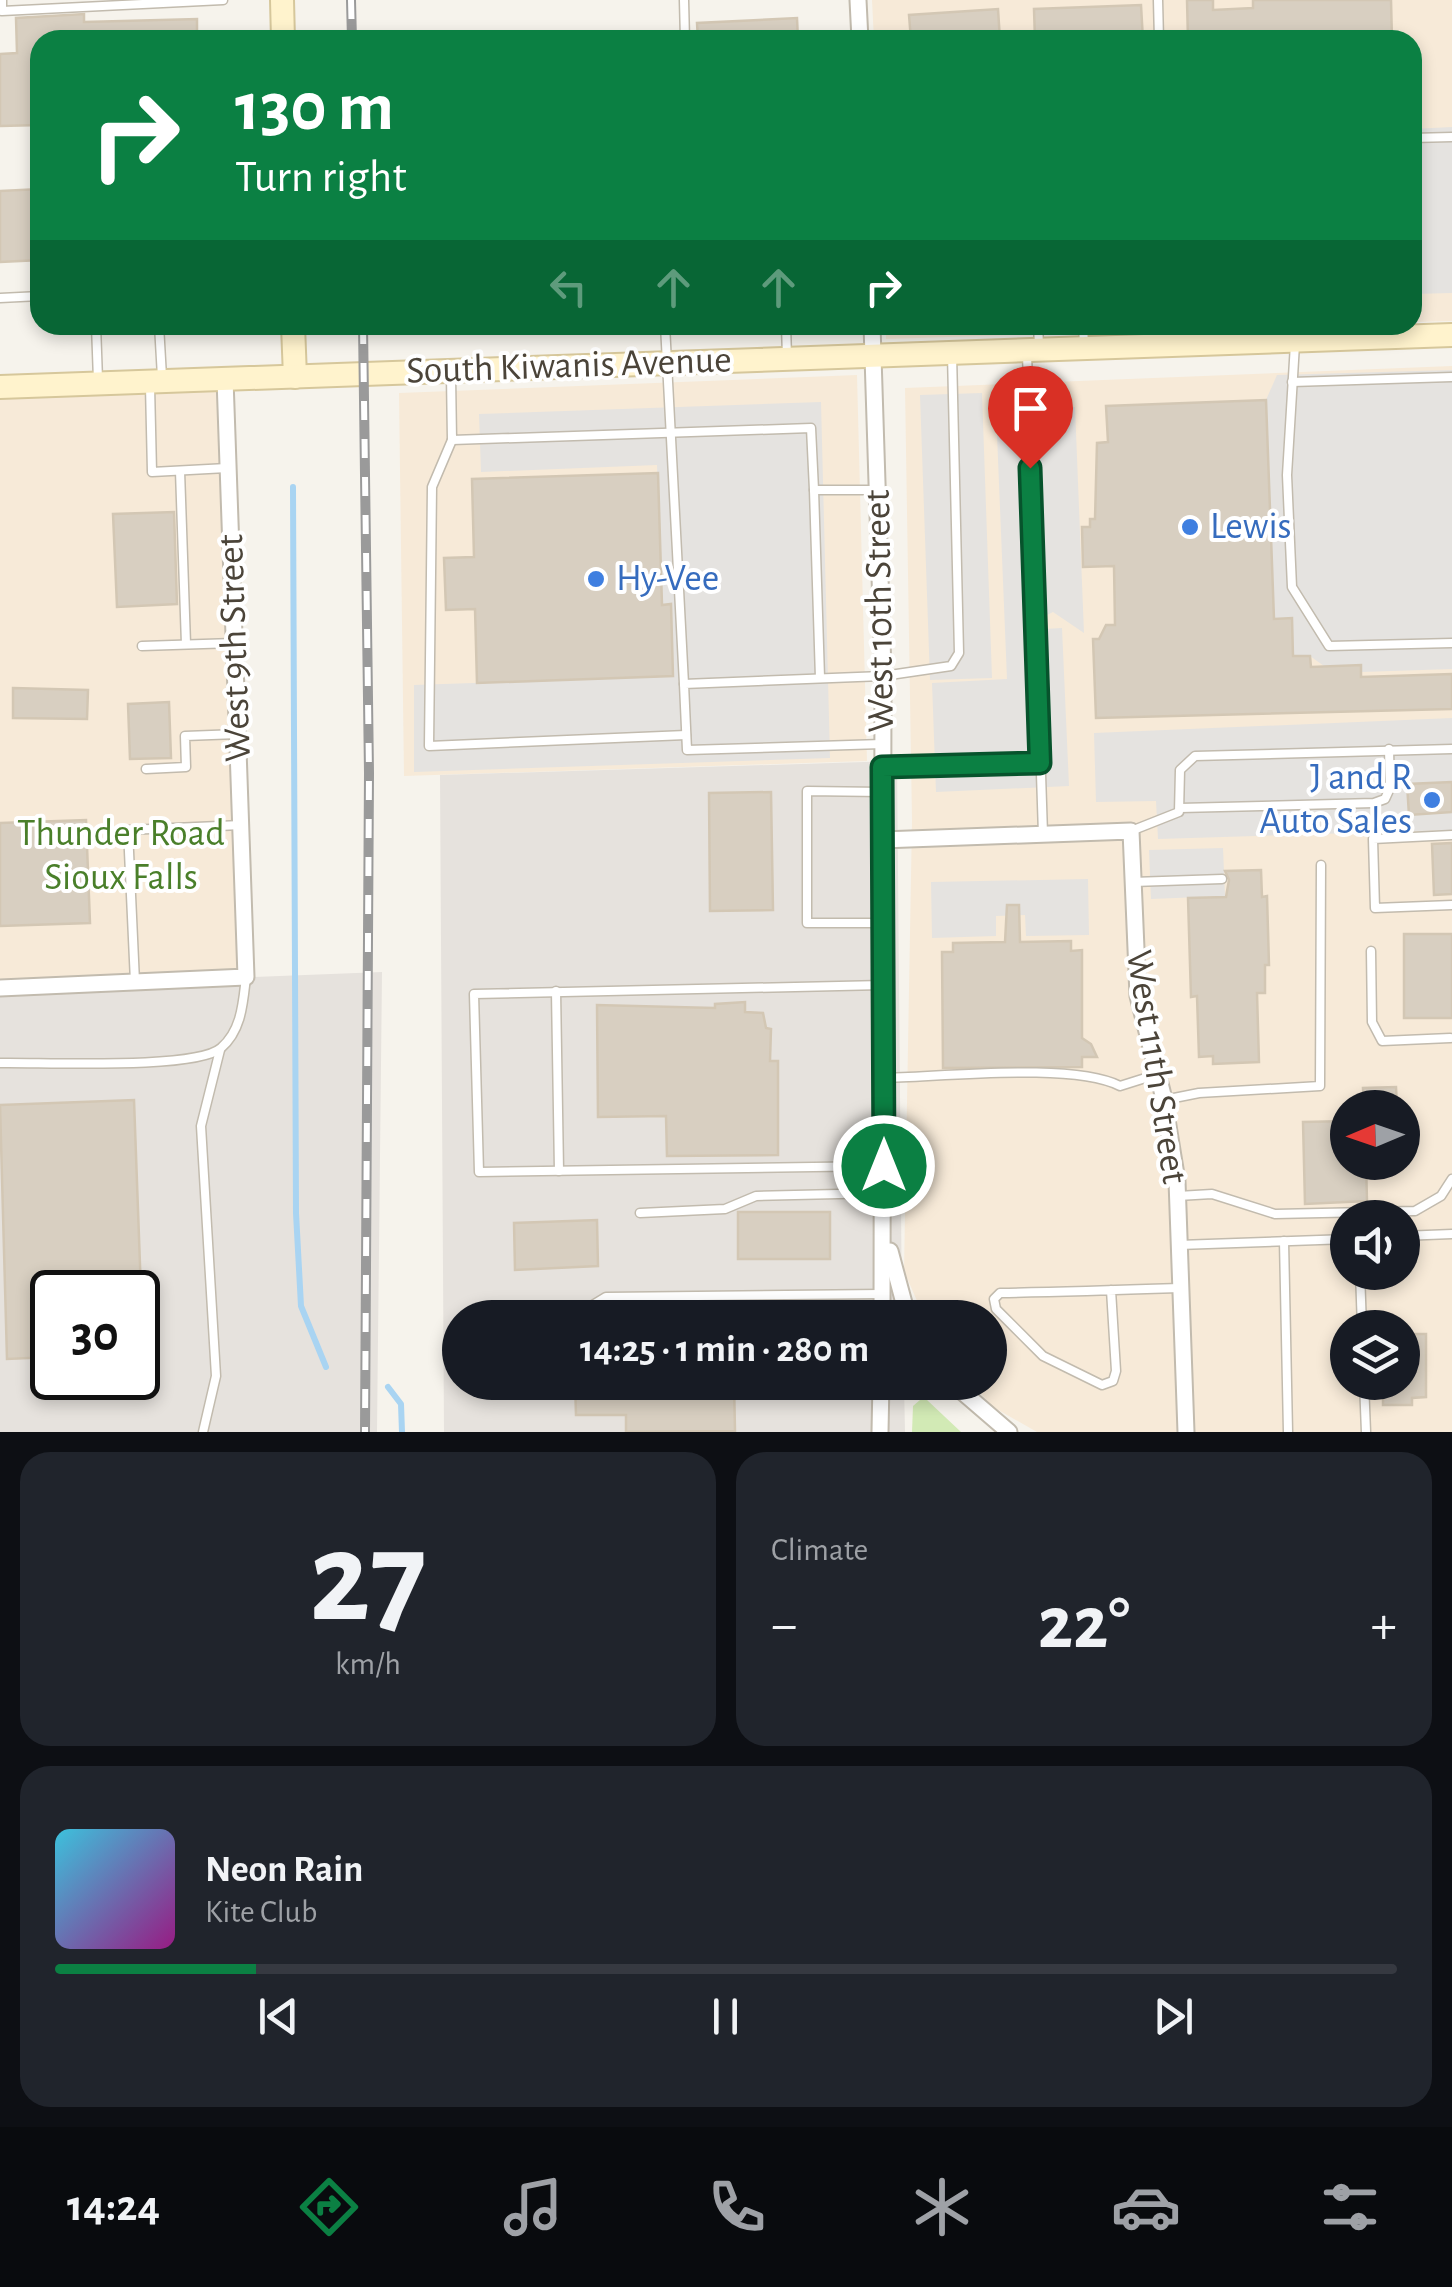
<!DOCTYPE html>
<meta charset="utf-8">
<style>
body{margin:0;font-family:"Alegreya Sans",sans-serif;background:#20242c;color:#f1f3f6;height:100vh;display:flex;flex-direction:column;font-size:38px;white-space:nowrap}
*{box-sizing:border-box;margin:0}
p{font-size:32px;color:#9ea1a6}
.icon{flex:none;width:55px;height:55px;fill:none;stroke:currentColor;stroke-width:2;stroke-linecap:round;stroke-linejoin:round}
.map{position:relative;height:1432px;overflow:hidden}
.sheet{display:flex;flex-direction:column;gap:20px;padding:20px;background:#0d0f14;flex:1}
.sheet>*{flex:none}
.banner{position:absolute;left:30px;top:30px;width:1392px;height:305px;border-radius:30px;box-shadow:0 5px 15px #0003;background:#0b8043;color:#fff;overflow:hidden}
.needle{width:65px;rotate:268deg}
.controls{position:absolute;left:1330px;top:1090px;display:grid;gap:20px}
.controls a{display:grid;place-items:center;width:90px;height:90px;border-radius:50%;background:#171b24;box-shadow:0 5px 15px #0003;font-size:50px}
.speed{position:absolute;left:30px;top:1270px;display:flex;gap:20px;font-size:50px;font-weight:700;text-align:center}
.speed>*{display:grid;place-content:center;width:130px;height:130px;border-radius:50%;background:#171b24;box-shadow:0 5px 15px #0003;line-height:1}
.speed .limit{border:5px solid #111;border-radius:15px;background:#fff;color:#111}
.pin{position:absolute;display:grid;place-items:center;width:85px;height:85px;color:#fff;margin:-102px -42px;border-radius:50% 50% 50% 0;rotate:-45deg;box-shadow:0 0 10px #0007}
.pin .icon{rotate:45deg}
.me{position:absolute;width:110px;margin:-55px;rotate:0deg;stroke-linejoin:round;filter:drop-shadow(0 0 8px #0008)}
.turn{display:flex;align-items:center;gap:35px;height:210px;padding:0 40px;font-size:45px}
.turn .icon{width:130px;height:130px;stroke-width:2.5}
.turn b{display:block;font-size:70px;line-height:85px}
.lanes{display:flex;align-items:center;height:95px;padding:0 40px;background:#0003;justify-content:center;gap:50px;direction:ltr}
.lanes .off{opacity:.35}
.big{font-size:75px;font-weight:700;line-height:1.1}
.sheet .card{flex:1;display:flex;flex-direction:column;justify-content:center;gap:15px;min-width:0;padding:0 35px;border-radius:30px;background:#20242c}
.sheet .dial{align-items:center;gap:0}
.dial b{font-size:130px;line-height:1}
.song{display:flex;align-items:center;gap:30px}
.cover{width:120px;height:120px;border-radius:15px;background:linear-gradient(135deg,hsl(190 70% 55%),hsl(310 70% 35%))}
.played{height:10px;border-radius:5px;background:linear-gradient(90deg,#0b8043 15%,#363941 15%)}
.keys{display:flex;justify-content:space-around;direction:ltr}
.heat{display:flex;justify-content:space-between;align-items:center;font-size:55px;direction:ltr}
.sheet .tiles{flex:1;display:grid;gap:20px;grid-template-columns:1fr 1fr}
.card:last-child{grid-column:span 2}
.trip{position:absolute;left:442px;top:1300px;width:565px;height:100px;border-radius:50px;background:#171b24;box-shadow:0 5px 15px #0003;font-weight:700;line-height:100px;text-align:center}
.dock{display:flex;height:160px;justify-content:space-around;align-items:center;background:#090b0e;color:#9ea1a6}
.dock .icon{width:70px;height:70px}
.dock .selected{color:#0b8043}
.dock b{font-size:45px;color:#f1f3f6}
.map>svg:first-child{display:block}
</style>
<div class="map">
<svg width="1452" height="1432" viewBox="0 0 1452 1432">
<rect width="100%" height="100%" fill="#f6f3ec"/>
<g fill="#f7ead8" fill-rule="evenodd">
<polygon points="872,0 1452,0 1452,321 1413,322 1412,40 874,40"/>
<polygon points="886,325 1333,325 886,339"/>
<path d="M1452,366V1432H1037L993,1407L971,1383L990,1382V1318L924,1317L904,1271L912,821L905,388ZM1348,1108H1402V1162H1348ZM1348,1218H1402V1272H1348ZM1348,1328H1402V1382H1348Z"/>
<polygon points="857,375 867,761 404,776 399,393"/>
<polygon points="225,379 246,977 0,987 0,387"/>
</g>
<g fill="#e6e2dd" fill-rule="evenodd">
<polygon points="897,761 902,1317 460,1318 460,1382 904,1383 905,1432 444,1432 440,775"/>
<path d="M382,972L377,1432H0V987ZM52,1292H138V1378H52Z"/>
</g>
<polygon fill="#d2eab5" points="920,1400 927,1400 961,1432 912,1432 913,1406"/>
<g fill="#e5e3e0">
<polygon points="1452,127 1452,293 1413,294 1412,129"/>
<polygon points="1452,370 1452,669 1361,672 1360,665 1324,666 1310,656 1293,656 1274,619 1266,400 1277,375"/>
<polygon points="982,393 992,678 930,680 920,395"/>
<polygon points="821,402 830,758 414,772 414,685 673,676 671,605 662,605 657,465 481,472 479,414"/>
<polygon points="1075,407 1084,633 1053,612 1043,617 1044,629 1062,628 1069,786 936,792 932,683 1007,679 996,410"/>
<polygon points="1452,718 1452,830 1158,839 1156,801 1096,802 1094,733"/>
<polygon points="1223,848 1225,896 1151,899 1149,850"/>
<polygon points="1088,879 1089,935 1026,936 1025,915 996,916 996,936 932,938 931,882"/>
</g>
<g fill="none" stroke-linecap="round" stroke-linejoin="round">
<g stroke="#a9d4f2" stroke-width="6">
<polyline points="293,487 296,1213 301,1306 326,1367"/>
<polyline points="388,1387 401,1404 402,1432"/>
</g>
</g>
<g fill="#d8cfc1" stroke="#d3c7b4" stroke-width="2.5">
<polygon points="1187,0 1213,0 1213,10 1253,8 1253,0 1391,0 1392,40 1188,40"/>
<polygon points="1141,5 1143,40 1035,40 1034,9"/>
<polygon points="998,9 1000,40 911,40 909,15"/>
<polygon points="84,14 84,22 197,19 197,38 40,40 40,125 0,126 0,54 17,53 16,18"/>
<polygon points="797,18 798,40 698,40 697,23"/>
<polygon points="40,189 40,260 0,262 0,191"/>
<polygon points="1266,400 1274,619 1292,618 1293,656 1310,656 1311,667 1361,665 1361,677 1452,674 1452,709 1096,718 1093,639 1099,639 1106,625 1115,625 1114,566 1083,567 1082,527 1090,527 1090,519 1095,519 1097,443 1108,442 1106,406"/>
<polygon points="658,473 662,605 671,604 673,676 477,683 475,609 446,610 444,558 474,557 472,479"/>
<polygon points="174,512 177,604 117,607 113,514"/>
<polygon points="13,688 88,690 87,719 13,718"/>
<polygon points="169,702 171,758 130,759 128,704"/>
<polygon points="1452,782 1452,812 1409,815 1407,784"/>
<polygon points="771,792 773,910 710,911 709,793"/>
<polygon points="86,820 90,923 0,926 0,823"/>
<polygon points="1452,843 1452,894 1434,895 1432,844"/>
<polygon points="1261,870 1262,897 1267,896 1269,965 1265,965 1265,993 1257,993 1259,1062 1213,1064 1213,1056 1199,1057 1197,996 1191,997 1188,898 1226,897 1229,880 1225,871"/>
<polygon points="1007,905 1019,905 1020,942 1071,941 1071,951 1082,950 1082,1038 1091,1044 1097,1057 1082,1057 1082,1067 943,1068 942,952 953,952 953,943 1005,942"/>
<rect x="1404" y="934" width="48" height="84"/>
<polygon points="745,1002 745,1012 763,1013 766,1028 771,1029 770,1061 778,1061 778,1155 667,1156 666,1116 598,1117 597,1005 715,1008 715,1004"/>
<polygon points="1396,1087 1397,1108 1364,1108 1363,1088"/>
<polygon points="134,1100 141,1292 52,1292 52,1357 7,1359 0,1105"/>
<polygon points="1348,1121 1348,1162 1366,1162 1367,1201 1305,1204 1303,1122"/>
<rect x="738" y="1212" width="92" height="47"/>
<polygon points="597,1220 598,1266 515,1270 514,1223"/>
<polygon points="1402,1334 1426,1334 1426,1397 1412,1398 1412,1405 1383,1405 1383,1382 1402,1382"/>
<polygon points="575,1382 734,1382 735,1431 626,1432 626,1415 576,1415"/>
</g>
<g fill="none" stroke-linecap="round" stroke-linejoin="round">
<defs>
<g id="lane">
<polyline points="2,0 2,11 223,0"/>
<polyline points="684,0 685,40"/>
<polyline points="1158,0 1159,40"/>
<polyline points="1412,138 1452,137"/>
<polyline points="0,298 40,296"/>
<polyline points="96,325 98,380"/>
<polyline points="159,325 162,377"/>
<polyline points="665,325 684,684"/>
<polyline points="786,325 787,357"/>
<polyline points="1038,325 1039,345"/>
<polyline points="1083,325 1084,345"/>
<polyline points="1295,344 1287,475 1292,587 1329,646 1452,643"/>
<polyline points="1027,354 1043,834"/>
<polyline points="451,376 452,440 811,428 814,490"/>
<polyline points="1292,382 1452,377"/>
<polyline points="150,386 152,472 227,468"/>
<polyline points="452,440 432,487 429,746 686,735"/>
<polyline points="180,471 186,644"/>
<polyline points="142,646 234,643"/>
<polyline points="820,678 814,490 877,490"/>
<polyline points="882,744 687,750 684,684 883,676 951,666 959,653 952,354"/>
<polyline points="883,767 1040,763"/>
<polyline points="146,769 186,767 185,736 238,734"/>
<polyline points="882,792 807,791 807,923 883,923"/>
<polyline points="1180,808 1374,803 1385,799 1390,788 1389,749"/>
<polyline points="1131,831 1179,812 1180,770 1195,756 1452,749"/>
<polyline points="1452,835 1373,839 1375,908 1452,905"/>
<polyline points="1133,882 1222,879"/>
<polyline points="1371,951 1372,1022 1382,1041 1450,1038"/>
<polyline points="135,982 128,830 241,825"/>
<polyline points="556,991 559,1171"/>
<path d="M0,1063C41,1062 196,1070 221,1048C242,1030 243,1002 246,977"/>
<path d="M883,1078C942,1077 1072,1062 1120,1086L1158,1074"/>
<polyline points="1164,1100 1199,1093 1320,1086 1321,865"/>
<polyline points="882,1166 479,1172 474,994 883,985"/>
<polyline points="1178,1196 1212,1194 1275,1214 1415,1211 1441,1196 1452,1179"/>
<polyline points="640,1213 725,1209 756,1196 882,1193"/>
<polyline points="1402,1236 1452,1234"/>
<polyline points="1284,1241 1288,1432"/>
<polyline points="1179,1245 1348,1239"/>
<polyline points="1360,1272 1362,1328"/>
<path d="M1111,1290L1116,1371L1113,1381L1102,1385L1043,1356L996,1309L994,1299L1000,1293C1060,1292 1120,1290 1180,1288"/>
<polyline points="513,1316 578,1314 606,1297 882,1294"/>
<polyline points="1364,1382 1366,1432"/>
<polyline points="203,1432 216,1376 201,1126 220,1050"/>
</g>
<g id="street">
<polyline points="858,0 860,40"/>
<polyline points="872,325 883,671 882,1318"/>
<polyline points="882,840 1131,831 1138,996 1163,1095 1177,1181 1186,1432"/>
<polyline points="0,988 246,977 225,379"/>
<polyline points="890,1251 908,1318"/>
<polyline points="951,1382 1009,1432"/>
<polyline points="880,1432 881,1382"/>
</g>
<g id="secondary">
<polyline points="282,0 283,40"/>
<polyline points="293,325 295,377"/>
<polyline points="0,387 1452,335"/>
</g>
</defs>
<use href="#lane" stroke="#c2bbae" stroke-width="11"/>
<use href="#street" stroke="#c2bbae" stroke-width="19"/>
<use href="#secondary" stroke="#d6c79b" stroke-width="26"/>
<use href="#lane" stroke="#fff" stroke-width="8"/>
<use href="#street" stroke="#fff" stroke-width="15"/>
<use href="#secondary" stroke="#fff3cd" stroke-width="22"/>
<defs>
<g id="rail">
<polyline points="351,0 352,40"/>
<polyline points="363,325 369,773 365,1432"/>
</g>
</defs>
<use href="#rail" stroke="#9a9a9a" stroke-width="10"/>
<use href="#rail" stroke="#fff" stroke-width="6" stroke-dasharray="19" stroke-linecap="butt"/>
</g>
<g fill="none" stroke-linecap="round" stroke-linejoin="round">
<defs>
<polyline id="route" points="884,1166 882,767 1040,763 1030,468"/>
</defs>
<use href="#route" stroke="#07532c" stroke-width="25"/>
<use href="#route" stroke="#0b8043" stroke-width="18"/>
</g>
<g fill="#3f7fe0" stroke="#fff" stroke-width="4">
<circle cx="1190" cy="527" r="10"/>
<circle cx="596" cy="579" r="10"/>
<circle cx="1432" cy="800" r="10"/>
</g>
<g text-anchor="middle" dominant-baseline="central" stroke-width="8" stroke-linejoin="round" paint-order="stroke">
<g font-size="38" fill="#4b4439" stroke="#fff">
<text transform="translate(569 366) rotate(-2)">South Kiwanis Avenue</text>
<text transform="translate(880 611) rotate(-91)">West 10th Street</text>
<text transform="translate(235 648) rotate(-92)">West 9th Street</text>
<text transform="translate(1156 1067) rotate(81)">West 11th Street</text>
</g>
<g font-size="38" fill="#366cbe" stroke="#fff" text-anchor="start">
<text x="1210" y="527">Lewis</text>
<text x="616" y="579">Hy-Vee</text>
<text x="1412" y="778" text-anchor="end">J and R<tspan x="1412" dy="44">Auto Sales</tspan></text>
</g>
<g font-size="38" fill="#4a7f2a" stroke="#fff">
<text x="121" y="834">Thunder Road<tspan x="121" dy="44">Sioux Falls</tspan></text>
</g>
</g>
</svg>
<div class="controls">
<a><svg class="needle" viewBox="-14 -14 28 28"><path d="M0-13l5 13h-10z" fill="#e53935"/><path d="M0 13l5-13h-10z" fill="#9ea1a6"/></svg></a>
<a><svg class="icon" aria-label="sound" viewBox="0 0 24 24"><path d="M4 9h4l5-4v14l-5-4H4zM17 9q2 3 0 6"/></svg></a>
<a><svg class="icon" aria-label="layers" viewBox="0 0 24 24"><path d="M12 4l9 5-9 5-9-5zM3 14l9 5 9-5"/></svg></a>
</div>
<div class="speed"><div class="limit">30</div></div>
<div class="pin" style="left:1030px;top:468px;background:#d93025"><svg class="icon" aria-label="arrive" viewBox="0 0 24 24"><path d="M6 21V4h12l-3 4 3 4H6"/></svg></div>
<svg class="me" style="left:884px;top:1166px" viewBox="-20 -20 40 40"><circle r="17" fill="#0b8043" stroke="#fff" stroke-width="3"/><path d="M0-11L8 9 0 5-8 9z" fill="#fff"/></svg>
<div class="trip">14:25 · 1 min · 280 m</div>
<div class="banner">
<div class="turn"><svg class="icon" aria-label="right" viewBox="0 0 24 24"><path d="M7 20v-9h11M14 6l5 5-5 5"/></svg><div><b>130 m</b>Turn right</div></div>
<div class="lanes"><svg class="icon off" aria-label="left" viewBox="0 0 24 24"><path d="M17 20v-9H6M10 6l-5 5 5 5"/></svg><svg class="icon off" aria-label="ahead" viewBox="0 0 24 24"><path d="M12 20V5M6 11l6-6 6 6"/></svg><svg class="icon off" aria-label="ahead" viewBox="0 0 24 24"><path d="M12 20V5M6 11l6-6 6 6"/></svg><svg class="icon" aria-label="right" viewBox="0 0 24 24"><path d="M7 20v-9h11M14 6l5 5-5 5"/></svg></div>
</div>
</div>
<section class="sheet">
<div class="tiles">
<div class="card dial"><b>27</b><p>km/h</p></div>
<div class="card"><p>Climate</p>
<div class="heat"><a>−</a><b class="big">22°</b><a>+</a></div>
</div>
<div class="card">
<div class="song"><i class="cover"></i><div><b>Neon Rain</b><p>Kite Club</p></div></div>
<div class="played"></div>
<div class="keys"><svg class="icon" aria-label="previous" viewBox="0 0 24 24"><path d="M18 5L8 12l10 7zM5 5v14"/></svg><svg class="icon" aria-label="pause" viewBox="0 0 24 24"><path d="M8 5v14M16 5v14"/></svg><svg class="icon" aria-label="next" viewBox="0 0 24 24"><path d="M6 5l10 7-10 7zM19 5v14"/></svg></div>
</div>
</div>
</section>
<nav class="dock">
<b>14:24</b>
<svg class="icon selected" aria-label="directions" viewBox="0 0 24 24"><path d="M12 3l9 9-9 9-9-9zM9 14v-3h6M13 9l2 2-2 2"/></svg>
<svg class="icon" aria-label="music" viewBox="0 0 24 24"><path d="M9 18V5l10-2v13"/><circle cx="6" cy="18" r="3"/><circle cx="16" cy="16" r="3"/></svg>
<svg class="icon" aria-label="phone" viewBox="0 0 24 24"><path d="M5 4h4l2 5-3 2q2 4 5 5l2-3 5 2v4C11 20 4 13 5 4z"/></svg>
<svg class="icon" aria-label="climate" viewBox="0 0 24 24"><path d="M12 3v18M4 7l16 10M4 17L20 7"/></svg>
<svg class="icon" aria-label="car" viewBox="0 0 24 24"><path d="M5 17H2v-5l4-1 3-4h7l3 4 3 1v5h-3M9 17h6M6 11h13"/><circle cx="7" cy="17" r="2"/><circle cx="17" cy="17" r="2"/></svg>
<svg class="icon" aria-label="filters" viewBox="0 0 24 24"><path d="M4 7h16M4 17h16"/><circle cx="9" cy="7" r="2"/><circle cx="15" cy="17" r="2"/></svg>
</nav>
